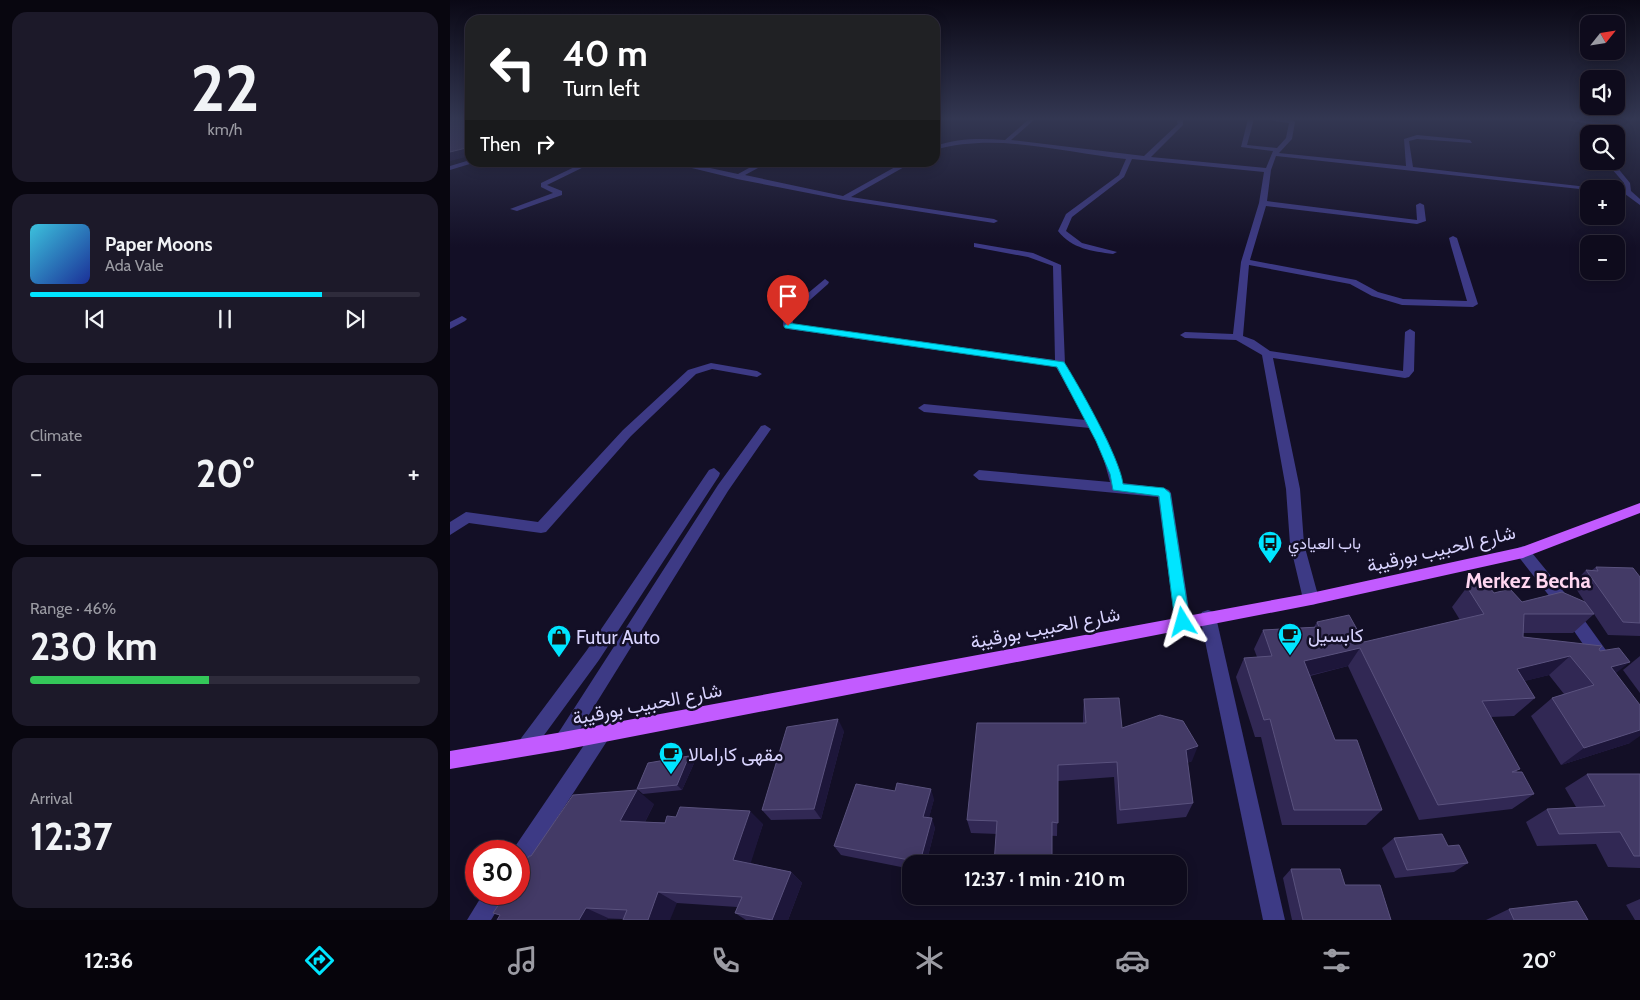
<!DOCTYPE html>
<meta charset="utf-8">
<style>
body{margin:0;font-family:Cabin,Vazirmatn,sans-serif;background:#1c1929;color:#f1f3f6;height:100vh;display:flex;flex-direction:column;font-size:19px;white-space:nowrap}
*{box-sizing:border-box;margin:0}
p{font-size:16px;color:#9b9ba3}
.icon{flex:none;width:28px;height:28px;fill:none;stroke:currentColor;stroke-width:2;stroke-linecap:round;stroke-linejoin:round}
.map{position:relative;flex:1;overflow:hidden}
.drawer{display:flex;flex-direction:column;gap:12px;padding:12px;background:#08060f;width:450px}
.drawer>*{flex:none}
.banner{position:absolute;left:15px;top:15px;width:475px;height:152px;border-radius:15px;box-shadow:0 2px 12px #0003,0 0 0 1px #2e2b3b;background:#202124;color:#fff;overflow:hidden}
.needle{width:32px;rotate:60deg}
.fabs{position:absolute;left:1130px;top:15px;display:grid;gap:10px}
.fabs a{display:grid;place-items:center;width:45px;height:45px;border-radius:10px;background:#0e0b1c;box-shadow:0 2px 12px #0003,0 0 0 1px #2e2b3b;font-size:25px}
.speed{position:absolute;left:15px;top:840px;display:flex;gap:10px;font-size:25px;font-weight:700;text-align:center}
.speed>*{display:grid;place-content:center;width:65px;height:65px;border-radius:50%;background:#0e0b1c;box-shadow:0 2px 12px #0003,0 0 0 1px #2e2b3b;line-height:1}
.speed .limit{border:8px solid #d22;background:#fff;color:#111}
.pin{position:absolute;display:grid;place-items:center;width:42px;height:42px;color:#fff;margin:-51px -21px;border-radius:50% 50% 50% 0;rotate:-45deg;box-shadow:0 0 5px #0007}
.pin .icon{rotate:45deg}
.me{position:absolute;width:55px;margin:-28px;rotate:352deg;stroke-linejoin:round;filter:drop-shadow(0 0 4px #0008)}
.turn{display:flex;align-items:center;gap:18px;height:105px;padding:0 15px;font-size:22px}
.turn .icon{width:65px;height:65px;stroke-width:2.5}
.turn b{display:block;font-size:35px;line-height:42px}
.then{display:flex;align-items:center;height:48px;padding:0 15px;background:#0003;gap:10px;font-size:19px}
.big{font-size:38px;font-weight:700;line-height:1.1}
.drawer .card{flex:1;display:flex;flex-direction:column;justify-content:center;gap:8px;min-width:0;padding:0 18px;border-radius:15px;background:#1c1929}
.drawer .dial{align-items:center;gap:0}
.dial b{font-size:65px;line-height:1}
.song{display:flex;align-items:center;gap:15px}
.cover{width:60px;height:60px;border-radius:8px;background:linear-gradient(135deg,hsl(190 70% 55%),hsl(230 70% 35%))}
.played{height:5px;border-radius:2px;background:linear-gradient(90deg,#00e5ff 75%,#2e2b3b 75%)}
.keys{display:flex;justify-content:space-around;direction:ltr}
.heat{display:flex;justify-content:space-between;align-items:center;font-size:28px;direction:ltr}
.charge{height:8px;border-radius:4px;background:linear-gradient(90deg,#34c759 46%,#2e2b3b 0)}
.trip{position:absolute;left:452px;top:855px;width:285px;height:50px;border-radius:15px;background:#0e0b1c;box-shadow:0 2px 12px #0003,0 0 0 1px #2e2b3b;font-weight:700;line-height:50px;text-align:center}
.tab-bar{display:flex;height:80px;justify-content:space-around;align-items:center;background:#06040b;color:#9b9ba3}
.tab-bar .icon{width:35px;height:35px}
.tab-bar .selected{color:#00e5ff}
.tab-bar b{font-size:22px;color:#f1f3f6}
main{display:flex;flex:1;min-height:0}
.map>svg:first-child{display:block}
</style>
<main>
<section class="drawer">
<div class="card dial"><b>22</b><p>km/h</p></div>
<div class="card">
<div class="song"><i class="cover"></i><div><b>Paper Moons</b><p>Ada Vale</p></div></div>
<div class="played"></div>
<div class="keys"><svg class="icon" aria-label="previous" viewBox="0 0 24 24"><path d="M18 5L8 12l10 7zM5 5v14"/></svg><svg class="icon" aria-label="pause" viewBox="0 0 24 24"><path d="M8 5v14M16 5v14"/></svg><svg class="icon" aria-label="next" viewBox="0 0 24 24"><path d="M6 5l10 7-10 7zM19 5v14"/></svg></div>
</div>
<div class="card"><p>Climate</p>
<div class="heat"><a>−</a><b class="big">20°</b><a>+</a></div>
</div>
<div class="card"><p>Range · 46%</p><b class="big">230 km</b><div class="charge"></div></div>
<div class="card"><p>Arrival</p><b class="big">12:37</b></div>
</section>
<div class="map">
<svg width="1190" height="920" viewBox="0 0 1190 920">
<rect width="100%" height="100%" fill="#130f26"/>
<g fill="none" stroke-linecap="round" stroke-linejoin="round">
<g fill="#3d3a85" fill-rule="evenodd">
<path d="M579,119H585L561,140L694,156L728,124L726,119H733V125L701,157L816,168L823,151L791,147L798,119H804L797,145L827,148L836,138L839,123L812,119L842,120L845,122L842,139L829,153L956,166L954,139L967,135L1020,140L1022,143L967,139L959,141L963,167L1155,189L1139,190L826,156L821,170L817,201L967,220L966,205L970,203L974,205L976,221L967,224L816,206L800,260L906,280L928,292L953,299L1017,301L1001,246L999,238L1003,236L1007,238L1028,304L1023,307L952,305L922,296L900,284L799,265L793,336L804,340L820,351L953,371L955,332L960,329L965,332L964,371L959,377L955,378L823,358L850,489L854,544L869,599L866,604L861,605L856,604L853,599L840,544L836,489L812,355L786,340L735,338L730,335L735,332L783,334L791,262L809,203L814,172L682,159L674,177L622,217L616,231L632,243L667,252L663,254C642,251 622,249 608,231L616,214L669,175L676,159C613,153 547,132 485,150V146C508,138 531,138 555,140Z"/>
<polygon points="1108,119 1123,119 1158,124 1155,126"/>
<polygon points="20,160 20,162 23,163 0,170 0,166"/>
<polygon points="1155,161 1162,161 1180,183 1181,191 1190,199 1190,205 1175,194 1174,183"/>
<polygon points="135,162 144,162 97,185 112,191 112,195 67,211 60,209 103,193 91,187 91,183"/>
<polygon points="217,162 232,162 288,174 310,162 319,162 295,175 393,196 454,162 463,162 401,197 544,219 548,221 544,223 394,200 287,179"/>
<polygon points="524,243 583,253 611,265 615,364 658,441 673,483 714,488 719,490 721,493 741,622 739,627 733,629 727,627 725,622 708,497 529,480 523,475 529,470 660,482 653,457 640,428 474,412 468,408 474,404 636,420 606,367 338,329 333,326 334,313 375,279 379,282 378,284 342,316 343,324 605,360 603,266 578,257 524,247"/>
<polygon points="12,316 17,319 15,321 0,329 0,322"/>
<polygon points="261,363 307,371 312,374 307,377 262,369 246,374 181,436 96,532 91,533 19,523 0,535 0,522 16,512 88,522 173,430 238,370"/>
<polygon points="315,425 321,429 278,491 119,747 113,750 107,747 104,741 107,735 268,485 311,426"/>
<polygon points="264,468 270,473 269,476 149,660 81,753 75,756 69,753 66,747 69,741 137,650 259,470"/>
<polygon points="1073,546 1078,548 1114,592 1158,653 1160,658 1158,663 1152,666 1146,663 1104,602 1068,556 1066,552 1068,548"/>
<polygon points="758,610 764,612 766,617 835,920 813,920 750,617 752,612"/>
<polygon points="153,723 159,726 162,732 159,738 76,866 69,869 69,851 62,851 147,726"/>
<polygon points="33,894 57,894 41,920 17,920"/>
</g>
<polygon fill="#c25bff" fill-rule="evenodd" points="1190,503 1190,513 1073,558 861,605 113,750 0,769 0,751 113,732 861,593 1072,547"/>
</g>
<g fill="#312854">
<polygon points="1146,567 1190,577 1190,636 1158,635 1144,614 1123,633 1073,633 1073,637 1149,649 1166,673 1180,743 1111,765 1081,716 1102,698 1114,694 1099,675 1074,681 1085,698 1064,716 1041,717 1067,772 1084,794 1062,809 969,820 898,666 860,676 885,740 932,810 916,825 832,825 811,737 805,737 786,677 794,658 807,657 804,649 813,630 864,627 867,622 914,642 1010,620 1002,607 1017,587 1044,593 1072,602 1136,604 1123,584 1136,570 1142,570"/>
<polygon points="1190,656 1190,693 1173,670"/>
<polygon points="634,699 672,728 742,761 737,763 743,803 736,817 667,824 664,777 608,781 607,836 521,833 517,820 633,723 633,716"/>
<polygon points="394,731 371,819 321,820 312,810"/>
<polygon points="245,761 232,790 193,794 187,789"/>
<polygon points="1137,774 1190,774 1190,868 1158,867 1146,844 1087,846 1076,822 1097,809 1126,807 1115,788"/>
<polygon points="484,799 479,817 485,828 476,864 461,864 461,869 391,855 384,846"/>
<polygon points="204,804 195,822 313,824 300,863 341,872 352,883 338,920 296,920 285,913 287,907 227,903 173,919 49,915 43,913"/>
<polygon points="944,838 998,846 1018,863 1004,872 945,878 932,848"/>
<polygon points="841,869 895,885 941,920 842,920 833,878"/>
<polygon points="1190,899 1190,920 1185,920 1176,905"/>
<polygon points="1059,909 1138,920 1036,920"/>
</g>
<g fill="#1d163a">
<polygon points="20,147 20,156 0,161 0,152"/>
<polygon points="910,648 898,666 844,679 854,661"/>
<polygon points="1120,656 1099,675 1048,688 1067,669"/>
<polygon points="1180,662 1156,681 1161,667"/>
<polygon points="388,719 394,731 371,819 364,809"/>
<polygon points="1190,730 1190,736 1180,743 1111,765 1134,748"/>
<polygon points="748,746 742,761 730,766 736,750"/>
<polygon points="239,756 245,761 232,790 227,785"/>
<polygon points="481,789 484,799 477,826 473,817"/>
<polygon points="187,790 204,804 189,834 170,821"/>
<polygon points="300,811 313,824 298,872 283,860"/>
<polygon points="482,818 485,828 476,864 471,864 470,862"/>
<polygon points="341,872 352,883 338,920 322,920"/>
<polygon points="208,892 227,903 220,920 198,920"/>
<polygon points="136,908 158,918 157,920 129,920"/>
</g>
<g fill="#433a66" stroke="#5a527e">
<polygon points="0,119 20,119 20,147 0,152"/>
<polygon points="1146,567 1183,568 1190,577 1190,623 1173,622 1136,570 1148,571"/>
<polygon points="1036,583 1044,593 1060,589 1072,602 1112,592 1135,602 1144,614 1074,614 1073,637 1152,646 1149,649 1150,651 1169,648 1180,662 1161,667 1190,705 1190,730 1134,748 1102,698 1144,685 1120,656 1067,669 1085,698 1032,701 1070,769 1062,772 1072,772 1084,794 988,805 910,648 854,661 885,740 907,740 932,810 844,810 820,719 814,720 794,658 822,656 813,630 869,627 867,622 899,615 914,642 1034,614 1017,587"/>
<polygon points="669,698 672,728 710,715 733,721 748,746 736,750 743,803 670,810 667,762 608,765 608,823 602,822 602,864 544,864 547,821 517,820 527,723 636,723 634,699"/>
<polygon points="388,719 364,809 312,810 337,727"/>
<polygon points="239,756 227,785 187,789 198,763"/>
<polygon points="1137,774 1190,774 1190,856 1184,856 1170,832 1109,834 1097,809 1155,806"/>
<polygon points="447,783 481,789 473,817 482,818 470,862 384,846 406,784 445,791"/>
<polygon points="187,790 170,821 215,823 217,816 226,817 230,807 300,811 283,860 341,872 322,920 285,913 292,897 208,892 198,920 173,920 177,910 136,908 129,920 47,920 50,915 43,913 56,894 69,894 69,872 79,856 81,856 123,795"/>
<polygon points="992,834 998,846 1009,845 1018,863 957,870 944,838"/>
<polygon points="841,869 890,869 895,885 930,885 941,920 853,920"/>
<polygon points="1127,901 1138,920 1064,920 1059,909"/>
</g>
<linearGradient id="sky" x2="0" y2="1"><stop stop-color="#0a0815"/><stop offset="0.48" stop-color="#333752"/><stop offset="1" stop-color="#333752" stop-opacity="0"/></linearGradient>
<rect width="1190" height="247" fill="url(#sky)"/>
<path fill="#00e5ff" stroke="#0095a6" d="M338,323L614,362C629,386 670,458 673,484L714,488L720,493L740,622L738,626L733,628L728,626L725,622L709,496L663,490L660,474L646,441L607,367L335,328L334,326Z"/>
<defs>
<symbol id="bus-pin" viewBox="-11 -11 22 30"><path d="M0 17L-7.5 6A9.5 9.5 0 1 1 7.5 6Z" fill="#00e5ff" stroke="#130f26"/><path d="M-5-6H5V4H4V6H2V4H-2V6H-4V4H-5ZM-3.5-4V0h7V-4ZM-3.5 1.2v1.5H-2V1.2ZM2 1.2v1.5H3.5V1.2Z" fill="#111"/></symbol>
<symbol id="cafe-pin" viewBox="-11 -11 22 30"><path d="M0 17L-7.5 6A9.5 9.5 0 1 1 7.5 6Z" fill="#00e5ff" stroke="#130f26"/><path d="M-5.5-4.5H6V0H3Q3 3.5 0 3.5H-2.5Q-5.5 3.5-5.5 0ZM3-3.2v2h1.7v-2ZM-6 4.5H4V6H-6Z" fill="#111"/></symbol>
<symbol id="shop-pin" viewBox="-11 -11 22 30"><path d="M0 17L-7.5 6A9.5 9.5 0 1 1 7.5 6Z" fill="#00e5ff" stroke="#130f26"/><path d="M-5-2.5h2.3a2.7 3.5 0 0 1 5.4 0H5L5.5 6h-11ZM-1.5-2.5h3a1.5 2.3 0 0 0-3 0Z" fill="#111"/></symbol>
</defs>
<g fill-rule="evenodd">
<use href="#bus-pin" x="806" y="529" width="28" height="38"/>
<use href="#cafe-pin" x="826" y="621" width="28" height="38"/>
<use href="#shop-pin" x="95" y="623" width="28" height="38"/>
<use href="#cafe-pin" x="207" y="740" width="28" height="38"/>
</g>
<g text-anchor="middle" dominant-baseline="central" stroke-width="5" stroke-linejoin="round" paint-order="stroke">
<g font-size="16" fill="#d9d4ff" stroke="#130f26" text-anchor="start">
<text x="838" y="543">باب العيادي</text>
</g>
<g font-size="19" fill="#d9d4ff" stroke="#130f26">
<text transform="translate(991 549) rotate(-13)">شارع الحبيب بورقيبة</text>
<text transform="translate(595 628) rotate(-11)">شارع الحبيب بورقيبة</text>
<text transform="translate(197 704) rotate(-11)">شارع الحبيب بورقيبة</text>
</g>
<g font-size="19" fill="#d9d4ff" stroke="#130f26" text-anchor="start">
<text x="858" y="635">كابسيل</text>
<text x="126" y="637">Futur Auto</text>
<text x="238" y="754">مقهى كارامالا</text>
</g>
<g font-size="21" font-weight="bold" fill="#ffd6f0" stroke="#130f26">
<text x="1078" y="580">Merkez Becha</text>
</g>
</g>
</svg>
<div class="fabs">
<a><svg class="needle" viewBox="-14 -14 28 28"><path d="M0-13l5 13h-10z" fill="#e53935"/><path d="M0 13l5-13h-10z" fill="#9b9ba3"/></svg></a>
<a><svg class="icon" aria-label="sound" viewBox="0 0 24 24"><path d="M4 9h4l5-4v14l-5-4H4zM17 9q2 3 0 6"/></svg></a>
<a><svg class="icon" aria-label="search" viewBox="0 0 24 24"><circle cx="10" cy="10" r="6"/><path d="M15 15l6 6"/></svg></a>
<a>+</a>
<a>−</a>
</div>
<div class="speed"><div class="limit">30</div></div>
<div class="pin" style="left:338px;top:326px;background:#d93025"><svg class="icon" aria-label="arrive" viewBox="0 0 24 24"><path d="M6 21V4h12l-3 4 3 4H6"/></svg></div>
<svg class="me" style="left:733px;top:622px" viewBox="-20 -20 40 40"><path d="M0-17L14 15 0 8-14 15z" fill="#00e5ff" stroke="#fff" stroke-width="4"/></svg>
<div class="trip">12:37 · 1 min · 210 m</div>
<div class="banner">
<div class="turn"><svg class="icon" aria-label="left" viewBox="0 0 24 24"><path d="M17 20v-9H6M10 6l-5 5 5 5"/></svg><div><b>40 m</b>Turn left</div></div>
<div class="then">Then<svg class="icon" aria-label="right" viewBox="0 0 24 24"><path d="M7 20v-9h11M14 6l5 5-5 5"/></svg></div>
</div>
</div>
</main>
<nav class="tab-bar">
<b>12:36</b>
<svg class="icon selected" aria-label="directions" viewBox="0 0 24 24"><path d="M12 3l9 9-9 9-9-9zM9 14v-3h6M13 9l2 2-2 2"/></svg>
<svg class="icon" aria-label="music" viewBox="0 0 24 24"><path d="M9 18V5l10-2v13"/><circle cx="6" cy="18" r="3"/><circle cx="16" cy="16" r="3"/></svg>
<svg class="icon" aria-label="phone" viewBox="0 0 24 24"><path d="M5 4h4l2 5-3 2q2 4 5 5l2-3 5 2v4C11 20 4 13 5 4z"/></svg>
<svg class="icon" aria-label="climate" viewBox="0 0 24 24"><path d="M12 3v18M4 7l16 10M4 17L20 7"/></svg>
<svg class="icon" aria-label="car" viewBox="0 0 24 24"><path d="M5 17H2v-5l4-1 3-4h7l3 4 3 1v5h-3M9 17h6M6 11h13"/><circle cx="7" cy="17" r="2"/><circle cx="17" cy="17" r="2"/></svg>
<svg class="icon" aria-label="filters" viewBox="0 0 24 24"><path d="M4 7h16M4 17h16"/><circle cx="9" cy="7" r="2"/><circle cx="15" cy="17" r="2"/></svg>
<b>20°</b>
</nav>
